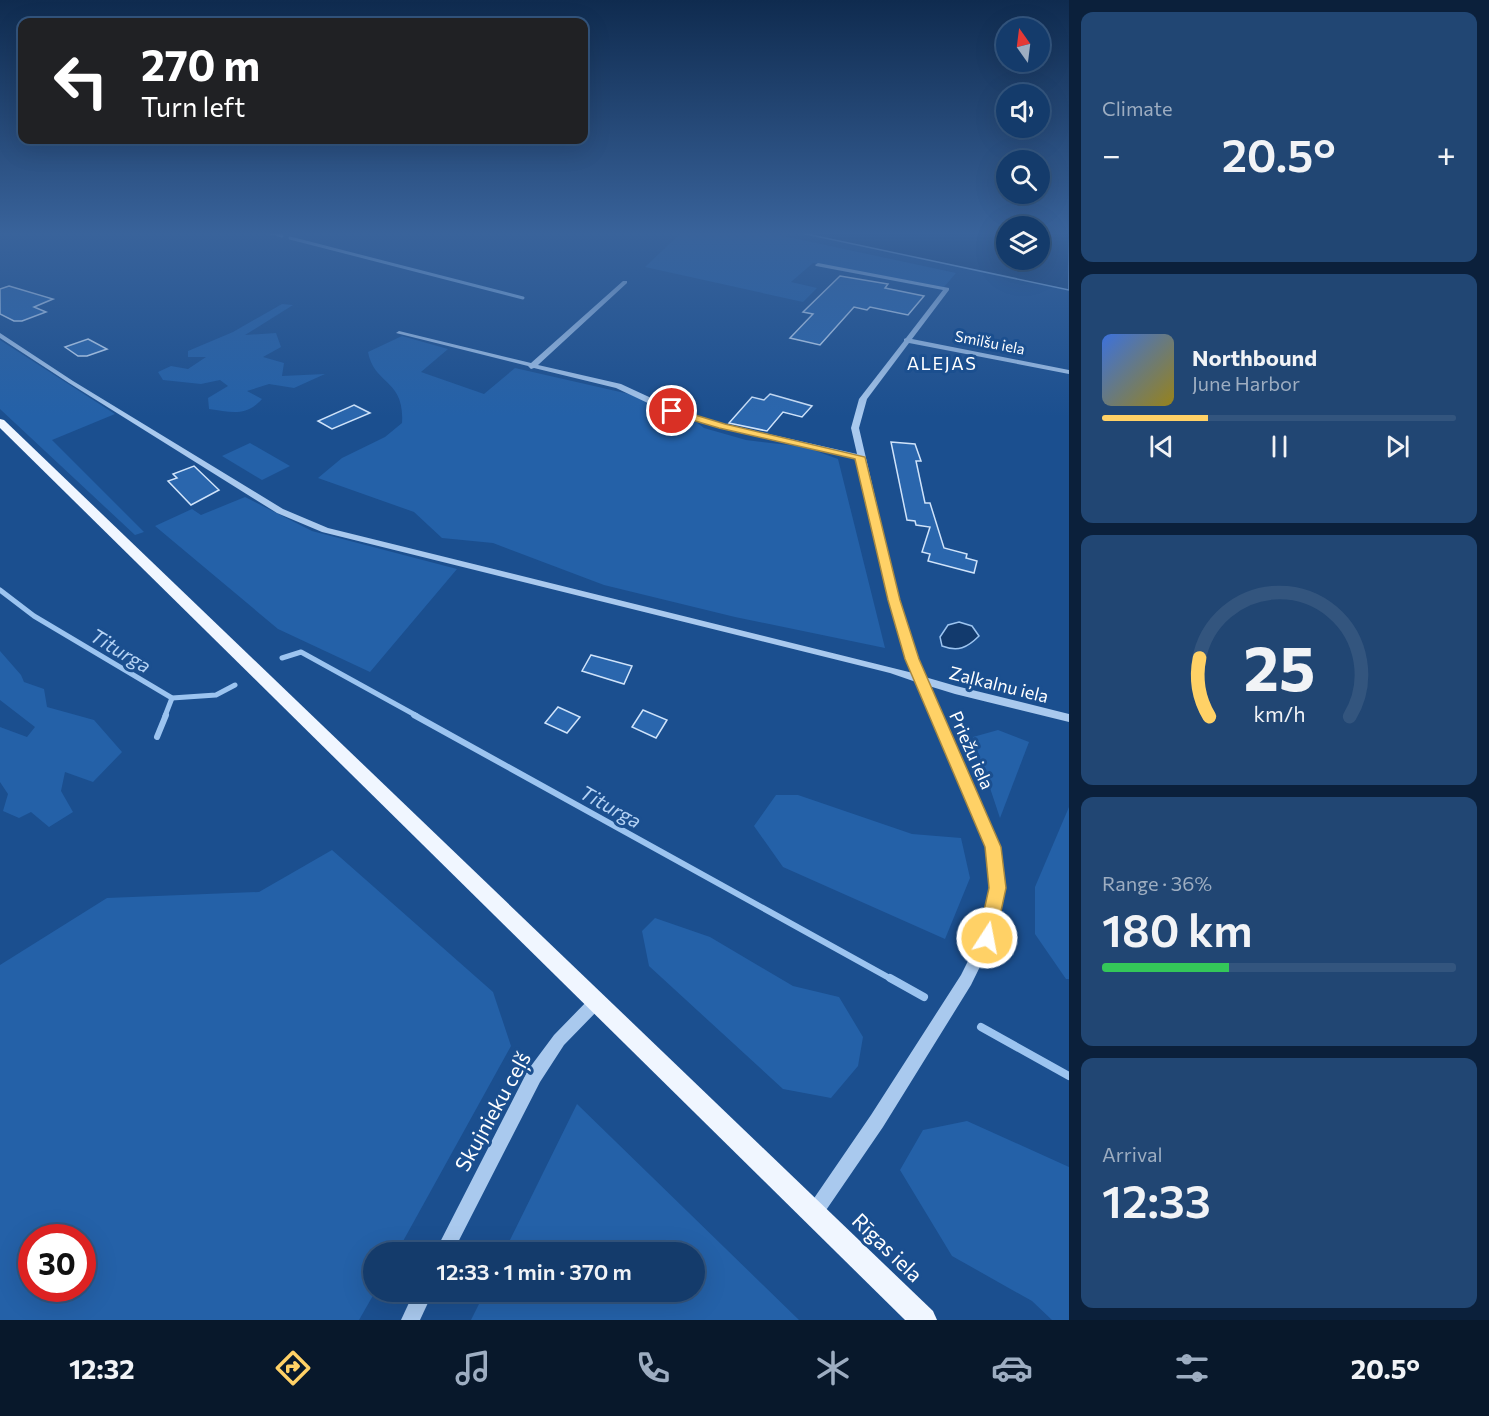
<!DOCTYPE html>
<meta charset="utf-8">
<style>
body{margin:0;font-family:Commissioner,sans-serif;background:#214673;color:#f1f3f6;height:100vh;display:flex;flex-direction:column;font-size:22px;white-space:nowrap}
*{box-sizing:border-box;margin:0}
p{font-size:20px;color:#9dadc1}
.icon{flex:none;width:33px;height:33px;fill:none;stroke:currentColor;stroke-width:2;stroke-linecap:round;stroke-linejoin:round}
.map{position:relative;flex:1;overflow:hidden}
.side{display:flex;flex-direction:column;gap:12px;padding:12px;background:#0b203b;width:420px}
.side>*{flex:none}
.top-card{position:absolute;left:18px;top:18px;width:570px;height:126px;border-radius:12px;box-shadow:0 6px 24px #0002,0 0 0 2px #33557e;background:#202124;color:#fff;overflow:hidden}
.needle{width:39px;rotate:346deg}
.buttons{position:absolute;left:996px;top:18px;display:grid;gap:12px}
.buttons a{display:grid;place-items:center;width:54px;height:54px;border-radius:50%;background:#143b6b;box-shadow:0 6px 24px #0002,0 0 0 2px #33557e;font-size:30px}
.speed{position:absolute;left:18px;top:1224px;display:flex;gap:12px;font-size:30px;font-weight:700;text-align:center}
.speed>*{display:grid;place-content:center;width:78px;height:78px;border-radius:50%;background:#143b6b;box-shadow:0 6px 24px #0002,0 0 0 2px #33557e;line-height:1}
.speed .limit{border:9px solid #d22;background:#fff;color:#111}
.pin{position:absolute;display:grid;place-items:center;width:51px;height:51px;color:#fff;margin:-26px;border:3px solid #fff;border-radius:50%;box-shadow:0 2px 6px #0007}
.me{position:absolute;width:66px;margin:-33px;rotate:11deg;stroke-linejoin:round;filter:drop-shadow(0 0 4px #0008)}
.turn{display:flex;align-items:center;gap:21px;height:126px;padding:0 24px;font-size:27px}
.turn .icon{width:78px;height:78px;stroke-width:2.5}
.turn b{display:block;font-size:42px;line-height:51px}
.big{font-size:45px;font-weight:600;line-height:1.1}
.side .tile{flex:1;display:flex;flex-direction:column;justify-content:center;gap:9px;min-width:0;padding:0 21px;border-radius:12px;background:#214673}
.side .dial{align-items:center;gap:0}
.dial svg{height:156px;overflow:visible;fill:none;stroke:#33557e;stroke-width:7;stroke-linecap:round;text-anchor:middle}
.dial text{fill:#f1f3f6;stroke:none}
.song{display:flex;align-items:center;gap:18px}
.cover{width:72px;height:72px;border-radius:9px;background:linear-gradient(135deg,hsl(220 70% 55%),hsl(50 70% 35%))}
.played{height:6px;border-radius:3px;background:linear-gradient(90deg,#ffd166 30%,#33557e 30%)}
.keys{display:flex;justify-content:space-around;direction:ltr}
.heat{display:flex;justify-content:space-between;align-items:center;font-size:33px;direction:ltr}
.charge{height:9px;border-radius:4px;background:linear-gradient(90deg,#34c759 36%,#33557e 0)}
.trip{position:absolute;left:363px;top:1242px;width:342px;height:60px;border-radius:30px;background:#143b6b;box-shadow:0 6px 24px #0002,0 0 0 2px #33557e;font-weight:600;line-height:60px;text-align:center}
.menu{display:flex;height:96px;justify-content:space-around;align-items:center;background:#08182b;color:#9dadc1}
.menu .icon{width:42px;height:42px}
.menu .active{color:#ffd166}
.menu b{font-size:27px;color:#f1f3f6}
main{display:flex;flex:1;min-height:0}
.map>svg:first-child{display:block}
</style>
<main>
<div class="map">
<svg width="1069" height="1320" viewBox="0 0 1069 1320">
<rect width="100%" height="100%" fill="#1b4f8f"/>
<g fill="#2461a8" fill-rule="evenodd">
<polygon points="682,232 765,232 956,273 944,287 813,263 791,282 817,288 803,302 645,267"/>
<path d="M282,304L293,305L245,335L276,333L281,347L263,357L284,363L282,376L325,374L294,388L269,384L247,391L262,399C246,417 231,412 209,409L208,398L228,386L220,380L201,384L163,380L158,372L171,366L188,369L206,357H188V351L233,332Z"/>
<path d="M402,336L448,349L421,372L484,394L515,368L673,404L704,428L746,440L805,447L838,459L885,648L735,617L604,585L493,543L442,538L414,512L318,478L342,458L385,437L402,423C405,379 374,385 368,352Z"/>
<polygon points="0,340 115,414 52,440 144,532 135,535 0,409"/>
<polygon points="250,443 290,466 262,480 222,456"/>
<polygon points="245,497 312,531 457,569 370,672 278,629 155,526 192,509 201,515"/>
<polygon points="0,651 21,675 24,682 44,689 47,707 94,720 122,752 93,782 65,772 61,791 73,812 49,827 31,812 19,818 3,811 8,794 0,782 0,727 27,737 35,727 0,700"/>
<polygon points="998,730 1029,742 1000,818 973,737"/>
<polygon points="776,795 798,795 912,834 961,838 970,878 945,939 783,867 754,826"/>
<polygon points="1069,807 1069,979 1066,979 1035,934 1035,887"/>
<path d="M332,850L493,992L511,1046L397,1252H374L375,1292L359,1320H0V965L107,898L259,892ZM32,1238H82V1288H32Z"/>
<polygon points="655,918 710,937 793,986 839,997 863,1037 858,1066 831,1098 783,1089 649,966 642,931"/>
<polygon points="577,1104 799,1320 471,1320 485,1292 694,1292 694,1252 504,1252"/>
<polygon points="967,1121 1069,1167 1069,1320 1052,1320 1032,1301 952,1256 900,1170 923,1130"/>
</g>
<g fill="#123a6d" stroke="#9cc4f0" stroke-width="1.5">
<polygon points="797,232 1006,232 1006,260 1040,260 1040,232 1069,232 1069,290"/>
<path d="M959,622L972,626L979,636C967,648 958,652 942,646L940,637L948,625Z"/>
</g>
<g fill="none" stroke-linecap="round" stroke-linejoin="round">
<g stroke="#9cc4f0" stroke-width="3">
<polyline points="269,232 282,236"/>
<polyline points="290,238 523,298"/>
</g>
<g stroke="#9cc4f0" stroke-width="5">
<polyline points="0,590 34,616 172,698 216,695 235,685"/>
<polyline points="282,658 301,652 417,716"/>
<polyline points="165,716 172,698"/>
</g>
<g stroke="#9cc4f0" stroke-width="6">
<polyline points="414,715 893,980"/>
<polyline points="157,737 166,715"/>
</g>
<g stroke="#9cc4f0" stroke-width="8">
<polyline points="890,978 924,997"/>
<polyline points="981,1027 1069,1076"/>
</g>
</g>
<g fill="#2a66ad" stroke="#cfe3fa" stroke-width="1.5">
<polygon points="840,276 888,284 885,288 924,296 908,315 870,307 867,310 854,307 820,345 790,338 813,314 803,312"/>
<polygon points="9,286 53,299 34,307 46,312 22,321 14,321 0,314 0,289"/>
<polygon points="88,339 107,349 87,356 78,356 65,347"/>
<polygon points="770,394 812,406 802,417 783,412 767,431 729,423 752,397 764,400"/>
<polygon points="354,405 370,413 332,429 318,421"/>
<polygon points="891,442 915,444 921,461 916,461 925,503 930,503 944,548 967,554 966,558 977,561 974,573 928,561 930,554 922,552 930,527 916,525 915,521 907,520"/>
<polygon points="194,466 219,490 191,505 168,481 177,478 173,474"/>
<polygon points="591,655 632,666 624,684 582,671"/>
<polygon points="558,707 580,717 567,733 545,723"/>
<polygon points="643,710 667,720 656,738 632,727"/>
</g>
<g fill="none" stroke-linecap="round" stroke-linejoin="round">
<g fill="#a9c9ee" fill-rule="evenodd">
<path d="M818,263L949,288V290L912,339L1069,370V374L909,343L867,399L859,428L899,600L917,659L925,677L956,686L1069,714V722L955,694L929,686L999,847L1004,888L994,938L971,985L883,1127L820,1219L814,1222L808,1219L805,1213L808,1207L871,1115L961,975L980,937L990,888L987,847L916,682L890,673L322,532L277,513L69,383L0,338V333L73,381L283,509L328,528L913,673C885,608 873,529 858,459L719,428L669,413L616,388L534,368L531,369L528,366L396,333L399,331L531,363L623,281H627V283L538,365L621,384L675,409L724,424L857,454L851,428L859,399L904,341V339L906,338L943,290L816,266L815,265Z"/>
<polygon points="596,995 601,997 603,1002 601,1007 564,1045 540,1082 453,1252 435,1252 528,1070 554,1035 591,997"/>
<polygon points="414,1292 433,1292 420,1320 401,1320"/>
</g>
<polygon fill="#f0f6ff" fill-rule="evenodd" points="0,419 4,420 933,1311 937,1320 905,1320 0,428"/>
</g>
<linearGradient id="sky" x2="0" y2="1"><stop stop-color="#0f2b4f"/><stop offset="0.56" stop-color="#39639b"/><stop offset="1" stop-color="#39639b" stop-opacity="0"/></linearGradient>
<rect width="1069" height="417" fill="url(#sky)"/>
<polygon fill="#ffd166" stroke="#a68842" stroke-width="1.5" points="672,408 725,424 865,457 900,600 919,659 1001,847 1006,888 994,944 987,946 981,944 978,938 989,888 985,847 905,659 888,600 855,459 719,428 668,413 668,409"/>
<g text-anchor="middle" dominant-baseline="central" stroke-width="6" stroke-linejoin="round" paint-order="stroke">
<g font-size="15" fill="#fff" stroke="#1b4f8f">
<text transform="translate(990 342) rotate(11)">Smilšu iela</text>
</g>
<g font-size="18" letter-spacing="1.5" fill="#fff" stroke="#1b4f8f">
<text x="942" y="363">ALEJAS</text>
</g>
<g font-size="18" fill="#fff" stroke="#1b4f8f">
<text transform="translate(999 684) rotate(14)">Zaļkalnu iela</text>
<text transform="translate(972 750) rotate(66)">Priežu iela</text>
</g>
<g font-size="20" font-style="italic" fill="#b5d3f5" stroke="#1b4f8f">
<text transform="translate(121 650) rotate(31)">Titurga</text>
<text transform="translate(611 806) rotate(29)">Titurga</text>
</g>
<g font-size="21" fill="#fff" stroke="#1b4f8f">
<text transform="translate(492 1111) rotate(-61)">Skujnieku ceļš</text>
<text transform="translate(888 1247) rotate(44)">Rīgas iela</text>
</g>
</g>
</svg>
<div class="buttons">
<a><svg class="needle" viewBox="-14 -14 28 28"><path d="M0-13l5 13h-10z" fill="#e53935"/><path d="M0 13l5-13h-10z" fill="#9dadc1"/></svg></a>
<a><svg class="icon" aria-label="sound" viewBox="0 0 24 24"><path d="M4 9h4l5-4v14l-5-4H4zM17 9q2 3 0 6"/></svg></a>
<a><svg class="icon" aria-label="search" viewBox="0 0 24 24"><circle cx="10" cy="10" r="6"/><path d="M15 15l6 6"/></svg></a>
<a><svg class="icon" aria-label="layers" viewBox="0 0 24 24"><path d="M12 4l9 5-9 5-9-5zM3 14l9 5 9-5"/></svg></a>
</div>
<div class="speed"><div class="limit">30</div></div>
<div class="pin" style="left:672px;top:411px;background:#d93025"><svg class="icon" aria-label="arrive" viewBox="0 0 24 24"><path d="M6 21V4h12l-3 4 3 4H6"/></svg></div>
<svg class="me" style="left:987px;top:938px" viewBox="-20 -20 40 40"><circle r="17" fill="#ffd166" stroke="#fff" stroke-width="3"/><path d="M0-11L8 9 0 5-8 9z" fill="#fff"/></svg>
<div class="trip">12:33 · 1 min · 370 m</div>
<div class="top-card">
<div class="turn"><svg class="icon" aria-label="left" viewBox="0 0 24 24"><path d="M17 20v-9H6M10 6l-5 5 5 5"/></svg><div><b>270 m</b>Turn left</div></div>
</div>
</div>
<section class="side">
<div class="tile"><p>Climate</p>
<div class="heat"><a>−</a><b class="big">20.5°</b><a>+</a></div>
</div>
<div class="tile">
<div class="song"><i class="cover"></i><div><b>Northbound</b><p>June Harbor</p></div></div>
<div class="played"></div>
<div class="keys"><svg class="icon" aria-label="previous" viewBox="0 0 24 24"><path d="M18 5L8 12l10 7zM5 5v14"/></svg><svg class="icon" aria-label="pause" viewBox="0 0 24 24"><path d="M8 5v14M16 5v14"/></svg><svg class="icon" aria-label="next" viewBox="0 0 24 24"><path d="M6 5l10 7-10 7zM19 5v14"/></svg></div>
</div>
<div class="tile dial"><svg viewBox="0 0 100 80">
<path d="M14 69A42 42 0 1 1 86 69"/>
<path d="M14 69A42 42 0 0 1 9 39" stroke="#ffd166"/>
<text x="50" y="56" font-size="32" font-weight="700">25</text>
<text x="50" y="72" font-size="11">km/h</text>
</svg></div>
<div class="tile"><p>Range · 36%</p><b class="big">180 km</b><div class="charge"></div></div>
<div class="tile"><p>Arrival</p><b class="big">12:33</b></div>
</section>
</main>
<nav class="menu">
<b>12:32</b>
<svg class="icon active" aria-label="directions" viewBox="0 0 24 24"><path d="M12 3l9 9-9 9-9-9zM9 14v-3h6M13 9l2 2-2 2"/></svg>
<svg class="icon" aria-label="music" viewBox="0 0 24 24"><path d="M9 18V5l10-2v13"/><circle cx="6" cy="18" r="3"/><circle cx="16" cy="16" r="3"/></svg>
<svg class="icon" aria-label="phone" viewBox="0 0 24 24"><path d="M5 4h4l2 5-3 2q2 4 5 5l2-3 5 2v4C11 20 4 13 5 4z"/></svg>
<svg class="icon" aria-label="climate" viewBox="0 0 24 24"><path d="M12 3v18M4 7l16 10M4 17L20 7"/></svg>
<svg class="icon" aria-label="car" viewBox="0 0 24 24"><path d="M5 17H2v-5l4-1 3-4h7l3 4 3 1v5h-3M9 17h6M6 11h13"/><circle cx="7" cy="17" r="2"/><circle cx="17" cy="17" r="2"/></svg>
<svg class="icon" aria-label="filters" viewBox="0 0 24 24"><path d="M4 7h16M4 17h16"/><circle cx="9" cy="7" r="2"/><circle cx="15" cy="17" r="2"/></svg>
<b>20.5°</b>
</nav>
